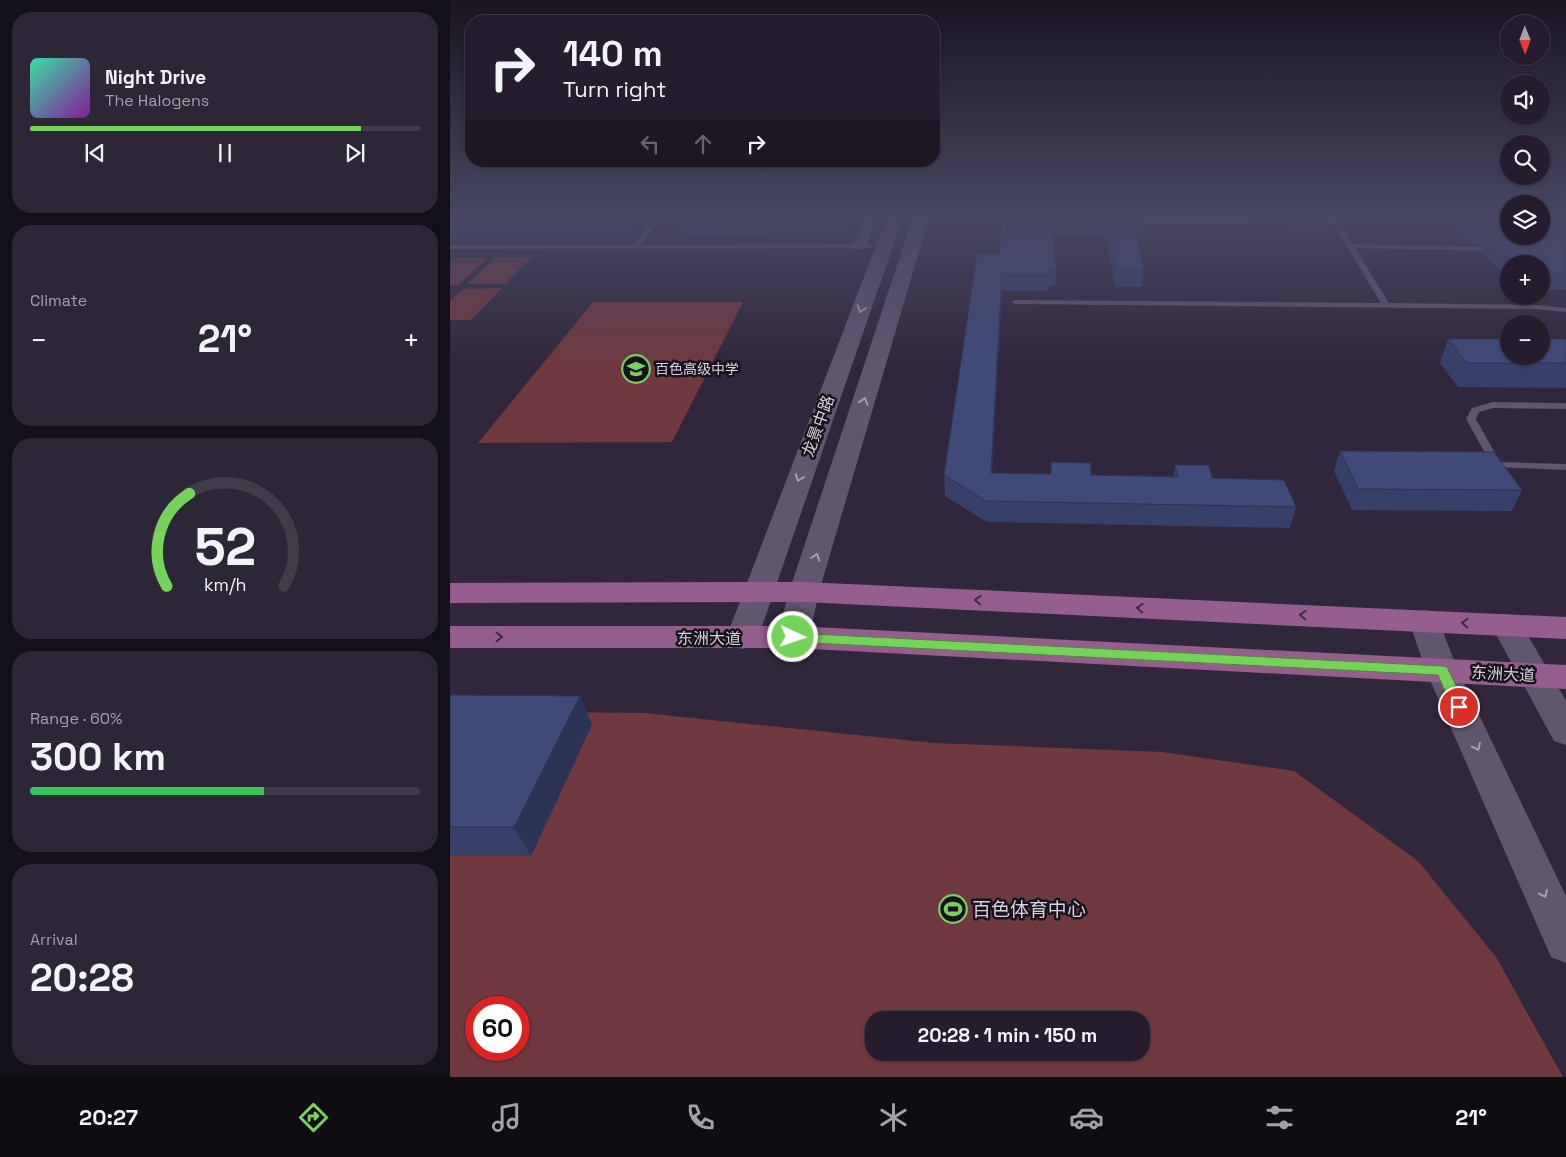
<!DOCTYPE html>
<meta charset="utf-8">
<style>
body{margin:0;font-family:"Space Grotesk","Noto Sans SC",sans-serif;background:#2d2636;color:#f1f3f6;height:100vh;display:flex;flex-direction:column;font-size:19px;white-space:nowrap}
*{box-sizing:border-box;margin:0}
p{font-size:16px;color:#a3a2aa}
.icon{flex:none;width:28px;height:28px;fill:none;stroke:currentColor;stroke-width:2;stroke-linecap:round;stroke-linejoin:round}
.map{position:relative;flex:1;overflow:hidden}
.side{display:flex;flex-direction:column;gap:12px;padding:12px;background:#141019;width:450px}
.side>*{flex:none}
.hud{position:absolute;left:15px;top:15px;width:475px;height:152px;border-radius:20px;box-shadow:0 1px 4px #0004,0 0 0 1px #423b4a;background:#251d2e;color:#f1f3f6;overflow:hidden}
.needle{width:32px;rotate:179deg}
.buttons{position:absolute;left:1050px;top:15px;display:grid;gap:10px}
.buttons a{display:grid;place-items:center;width:50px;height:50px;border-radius:50%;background:#251d2e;box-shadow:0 1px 4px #0004,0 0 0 1px #423b4a;font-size:25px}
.speed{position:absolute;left:15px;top:996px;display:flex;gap:10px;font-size:25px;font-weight:700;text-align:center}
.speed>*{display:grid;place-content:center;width:65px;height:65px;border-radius:50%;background:#251d2e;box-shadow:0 1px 4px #0004,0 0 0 1px #423b4a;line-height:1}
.speed .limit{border:8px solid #d22;background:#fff;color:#111}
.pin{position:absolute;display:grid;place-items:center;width:42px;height:42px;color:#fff;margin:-21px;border:2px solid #fff;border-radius:50%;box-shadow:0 1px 5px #0007}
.me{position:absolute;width:55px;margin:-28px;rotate:93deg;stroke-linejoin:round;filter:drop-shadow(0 0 4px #0008)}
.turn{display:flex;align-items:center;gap:18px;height:105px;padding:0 15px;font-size:22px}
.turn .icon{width:65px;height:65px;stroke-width:2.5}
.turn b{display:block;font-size:35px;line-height:42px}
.lanes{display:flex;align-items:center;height:48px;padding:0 15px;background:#0003;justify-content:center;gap:25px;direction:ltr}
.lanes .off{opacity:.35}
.big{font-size:38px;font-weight:800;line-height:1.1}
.side .widget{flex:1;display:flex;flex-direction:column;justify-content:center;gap:8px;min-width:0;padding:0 18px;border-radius:20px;background:#2d2636}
.side .dial{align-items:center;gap:0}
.dial svg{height:130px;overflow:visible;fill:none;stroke:#423b4a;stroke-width:7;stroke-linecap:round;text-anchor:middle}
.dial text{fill:#f1f3f6;stroke:none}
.song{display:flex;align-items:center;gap:15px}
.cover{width:60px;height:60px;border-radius:8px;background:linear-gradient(135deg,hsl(160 70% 55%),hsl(290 70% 35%))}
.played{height:5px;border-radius:2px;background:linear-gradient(90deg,#75d25b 85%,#423b4a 85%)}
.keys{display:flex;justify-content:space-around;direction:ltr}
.heat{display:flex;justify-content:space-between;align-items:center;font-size:28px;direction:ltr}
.charge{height:8px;border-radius:4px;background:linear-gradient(90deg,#34c759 60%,#423b4a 0)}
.trip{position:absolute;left:415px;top:1011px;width:285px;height:50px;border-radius:20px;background:#251d2e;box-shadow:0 1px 4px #0004,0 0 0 1px #423b4a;font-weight:800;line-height:50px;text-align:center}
.menu{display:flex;height:80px;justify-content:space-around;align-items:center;background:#0f0c12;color:#a3a2aa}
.menu .icon{width:35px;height:35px}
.menu .on{color:#75d25b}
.menu b{font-size:22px;color:#f1f3f6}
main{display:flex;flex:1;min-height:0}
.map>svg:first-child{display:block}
</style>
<main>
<section class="side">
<div class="widget">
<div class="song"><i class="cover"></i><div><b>Night Drive</b><p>The Halogens</p></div></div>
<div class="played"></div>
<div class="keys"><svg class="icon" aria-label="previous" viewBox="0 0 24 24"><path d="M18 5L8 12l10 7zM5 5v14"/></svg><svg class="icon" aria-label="pause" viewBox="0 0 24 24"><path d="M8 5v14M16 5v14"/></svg><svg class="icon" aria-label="next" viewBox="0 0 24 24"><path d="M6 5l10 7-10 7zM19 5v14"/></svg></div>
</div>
<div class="widget"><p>Climate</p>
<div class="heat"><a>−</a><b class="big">21°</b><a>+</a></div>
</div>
<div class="widget dial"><svg viewBox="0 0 100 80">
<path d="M14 69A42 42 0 1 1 86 69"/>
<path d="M14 69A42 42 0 0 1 28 12" stroke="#75d25b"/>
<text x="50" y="56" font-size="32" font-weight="700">52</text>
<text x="50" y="72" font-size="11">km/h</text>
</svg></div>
<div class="widget"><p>Range · 60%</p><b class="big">300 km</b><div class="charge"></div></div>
<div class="widget"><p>Arrival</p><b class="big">20:28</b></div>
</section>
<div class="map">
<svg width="1116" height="1077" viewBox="0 0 1116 1077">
<rect width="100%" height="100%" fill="#31273d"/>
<g fill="#703940" fill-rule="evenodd">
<polygon points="46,257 82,257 55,284 17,284"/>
<polygon points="1,258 38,258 8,285 0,285"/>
<polygon points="52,288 21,320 0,320 0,301 13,289"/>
<polygon points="143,302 293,302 222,442 28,443"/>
<path d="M0,711L194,713L484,743L712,752L844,771L968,861L1046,957L1113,1077H0ZM26,1008H69V1050H26ZM424,1020H691V1052H424Z"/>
</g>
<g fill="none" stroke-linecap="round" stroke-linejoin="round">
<g fill="#61566f" fill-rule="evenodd">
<polygon points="208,214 215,214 191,245 420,244 423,246 420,248 0,249 0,245 183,245"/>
<polygon points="882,214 888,214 889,223 902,244 1045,247 1048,249 1045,251 905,248 939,303 1086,305 1116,308 1116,312 1086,309 565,304 561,302 565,300 931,303 884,225 677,224 674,222 677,220 883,221"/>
<polygon points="1043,402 1116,403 1116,409 1043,408 1029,412 1026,419 1050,462 1116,464 1116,470 1043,467 1016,419 1022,408"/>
</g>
<polygon fill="#61566f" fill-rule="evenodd" points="418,214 430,214 414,249 404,249 402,246"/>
<g fill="#61566f" fill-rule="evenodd">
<polygon points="438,214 454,214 308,638 303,646 292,649 281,646 276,638"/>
<polygon points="464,214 480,214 369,592 359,637 354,645 343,648 332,645 327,637 339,592"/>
<polygon points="974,610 985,613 989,621 1008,671 1116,896 1116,963 1101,957 976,671 959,621 963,613"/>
<polygon points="1056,614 1067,617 1116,701 1116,745 1104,741 1041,625 1045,617"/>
</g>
<g fill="#965e8c" fill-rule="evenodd">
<polygon points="354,582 1116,617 1116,639 354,602 0,603 0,583"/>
<polygon points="0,626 343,626 1116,665 1116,689 343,648 0,648"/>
</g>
</g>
<g fill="#364068">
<polygon points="0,214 200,214 178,239 0,239"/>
<polygon points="240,214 405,214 398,233 237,235 234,221"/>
<polygon points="551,214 691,219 690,235 685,235 694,270 692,287 665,287 655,235 604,234 606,269 605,286 599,286 599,291 552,291 542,473 601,474 601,462 641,475 724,476 725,465 846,507 840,528 537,522 495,496 494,475 549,254"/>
<polygon points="1013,214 1059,214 1059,236 1091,236 1091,214 1116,214 1116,290 1091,290 1091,264 1059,264 1059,280 1031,252 1033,245 1023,244 1008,230"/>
<polygon points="998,339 1116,339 1116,388 1008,387 990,363"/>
<polygon points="890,451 1072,490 1062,511 902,510 884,471"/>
<polygon points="0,695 130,696 142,725 81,856 0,855"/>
</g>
<g fill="#2c3455">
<polygon points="180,214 200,214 178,239 173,221"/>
<polygon points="398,214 405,214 398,233 396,220"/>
<polygon points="552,274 552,291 541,493 541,473"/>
<polygon points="130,696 142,725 81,856 64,827"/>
</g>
<g fill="#3f4a79" stroke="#2c3455">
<polygon points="0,214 180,214 173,221 0,221"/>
<polygon points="240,214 398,214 396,220 234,221"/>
<polygon points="551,214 690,214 691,219 682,219 694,270 666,270 656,219 603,219 606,269 599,269 600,274 552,274 541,473 601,474 601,462 641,463 641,475 728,477 725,465 759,465 762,478 834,480 846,507 536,501 494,475 527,254 549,254"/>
<polygon points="1013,214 1059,214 1059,229 1028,228"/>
<polygon points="1091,214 1116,214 1116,231 1091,230"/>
<polygon points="1036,236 1116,238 1116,273 1091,273 1091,264 1065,264"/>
<polygon points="998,339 1059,339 1059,356 1091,356 1091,339 1116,339 1116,363 1017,363"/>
<polygon points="890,451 1044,452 1072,490 908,489"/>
<polygon points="0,695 130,696 64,827 0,827"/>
</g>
<defs><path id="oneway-chevron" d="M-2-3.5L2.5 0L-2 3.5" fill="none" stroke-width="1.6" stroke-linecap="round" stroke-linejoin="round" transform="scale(1.25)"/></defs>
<g stroke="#a8a0b3">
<use href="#oneway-chevron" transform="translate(411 309) rotate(110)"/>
<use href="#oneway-chevron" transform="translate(414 401) rotate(-73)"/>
<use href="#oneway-chevron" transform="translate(349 478) rotate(110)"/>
<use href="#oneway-chevron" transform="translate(366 557) rotate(-72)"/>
<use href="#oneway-chevron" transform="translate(1027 747) rotate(65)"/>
<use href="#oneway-chevron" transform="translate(1094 894) rotate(65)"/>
</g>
<g stroke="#3d293e">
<use href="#oneway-chevron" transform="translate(528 600) rotate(-177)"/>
<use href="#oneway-chevron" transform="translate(690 608) rotate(-177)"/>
<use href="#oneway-chevron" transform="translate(853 615) rotate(-177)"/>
<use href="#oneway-chevron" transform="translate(1015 623) rotate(-177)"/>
<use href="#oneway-chevron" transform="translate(49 637)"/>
</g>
<linearGradient id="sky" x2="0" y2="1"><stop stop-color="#1b1522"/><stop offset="0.59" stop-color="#484762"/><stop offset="1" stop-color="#484762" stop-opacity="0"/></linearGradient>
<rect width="1116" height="365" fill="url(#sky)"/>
<polygon fill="#75d25b" stroke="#4c883b" points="343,633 992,666 997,667 1016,707 1014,711 1004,711 988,675 343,642 337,637"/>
<defs>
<symbol id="school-ring" viewBox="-11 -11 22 22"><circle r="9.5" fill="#17121c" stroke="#75d25b" stroke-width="1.5"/><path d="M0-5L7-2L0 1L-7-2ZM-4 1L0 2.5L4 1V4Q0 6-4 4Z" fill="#75d25b"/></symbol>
<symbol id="stadium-ring" viewBox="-11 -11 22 22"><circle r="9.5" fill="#17121c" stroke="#75d25b" stroke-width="1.5"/><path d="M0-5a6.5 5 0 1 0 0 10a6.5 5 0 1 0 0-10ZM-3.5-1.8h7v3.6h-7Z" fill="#75d25b"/></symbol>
</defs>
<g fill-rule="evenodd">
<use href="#school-ring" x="170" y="353" width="32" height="32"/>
<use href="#stadium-ring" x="487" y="893" width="32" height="32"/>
</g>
<g text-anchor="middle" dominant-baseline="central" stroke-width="5" stroke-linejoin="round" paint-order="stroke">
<g font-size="14" fill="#d8d2e0" stroke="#17121c" text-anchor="start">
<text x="205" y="369">百色高级中学</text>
</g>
<g font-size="16" fill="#d8d2e0" stroke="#17121c">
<text transform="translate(368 426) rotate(-70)">龙景中路</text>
<text x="259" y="638">东洲大道</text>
<text transform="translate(1053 674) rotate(3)">东洲大道</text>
</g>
<g font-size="19" fill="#d8d2e0" stroke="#17121c" text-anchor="start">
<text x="522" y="909">百色体育中心</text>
</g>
</g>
</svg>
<div class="buttons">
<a><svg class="needle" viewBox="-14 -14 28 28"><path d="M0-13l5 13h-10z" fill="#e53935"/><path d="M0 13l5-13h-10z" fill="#a3a2aa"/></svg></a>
<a><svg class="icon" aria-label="sound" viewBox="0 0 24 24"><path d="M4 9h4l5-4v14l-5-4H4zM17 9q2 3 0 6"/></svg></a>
<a><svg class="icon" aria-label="search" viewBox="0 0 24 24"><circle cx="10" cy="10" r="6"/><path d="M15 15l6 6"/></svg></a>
<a><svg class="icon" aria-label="layers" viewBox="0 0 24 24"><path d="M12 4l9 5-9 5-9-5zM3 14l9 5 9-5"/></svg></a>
<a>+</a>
<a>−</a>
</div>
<div class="speed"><div class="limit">60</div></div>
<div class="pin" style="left:1009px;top:707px;background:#d93025"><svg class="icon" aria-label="arrive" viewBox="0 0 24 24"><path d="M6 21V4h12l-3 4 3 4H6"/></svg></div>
<svg class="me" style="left:343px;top:637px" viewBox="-20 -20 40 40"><circle r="17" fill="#75d25b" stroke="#fff" stroke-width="3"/><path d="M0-11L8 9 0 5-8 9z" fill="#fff"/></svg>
<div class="trip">20:28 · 1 min · 150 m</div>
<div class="hud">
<div class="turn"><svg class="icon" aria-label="right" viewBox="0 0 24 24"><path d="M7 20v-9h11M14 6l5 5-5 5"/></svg><div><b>140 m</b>Turn right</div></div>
<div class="lanes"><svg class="icon off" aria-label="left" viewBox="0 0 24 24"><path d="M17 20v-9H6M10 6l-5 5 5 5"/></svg><svg class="icon off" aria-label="ahead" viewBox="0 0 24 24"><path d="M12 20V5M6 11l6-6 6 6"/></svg><svg class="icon" aria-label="right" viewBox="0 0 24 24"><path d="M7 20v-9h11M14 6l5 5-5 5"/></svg></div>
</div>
</div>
</main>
<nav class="menu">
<b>20:27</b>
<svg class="icon on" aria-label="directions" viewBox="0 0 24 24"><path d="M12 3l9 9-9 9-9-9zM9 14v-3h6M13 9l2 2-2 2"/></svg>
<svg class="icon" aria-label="music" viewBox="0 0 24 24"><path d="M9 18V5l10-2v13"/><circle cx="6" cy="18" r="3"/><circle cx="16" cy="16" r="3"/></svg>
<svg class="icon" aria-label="phone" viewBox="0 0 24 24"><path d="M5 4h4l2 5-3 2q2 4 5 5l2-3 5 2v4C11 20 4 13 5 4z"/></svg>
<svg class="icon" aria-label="climate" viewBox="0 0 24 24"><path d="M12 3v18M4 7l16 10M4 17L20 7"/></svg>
<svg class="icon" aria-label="car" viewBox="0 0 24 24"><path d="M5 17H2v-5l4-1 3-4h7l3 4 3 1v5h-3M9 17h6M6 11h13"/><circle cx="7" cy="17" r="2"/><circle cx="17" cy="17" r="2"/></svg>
<svg class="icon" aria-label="filters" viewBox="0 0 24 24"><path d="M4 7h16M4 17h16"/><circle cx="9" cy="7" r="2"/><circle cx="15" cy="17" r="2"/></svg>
<b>21°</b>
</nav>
